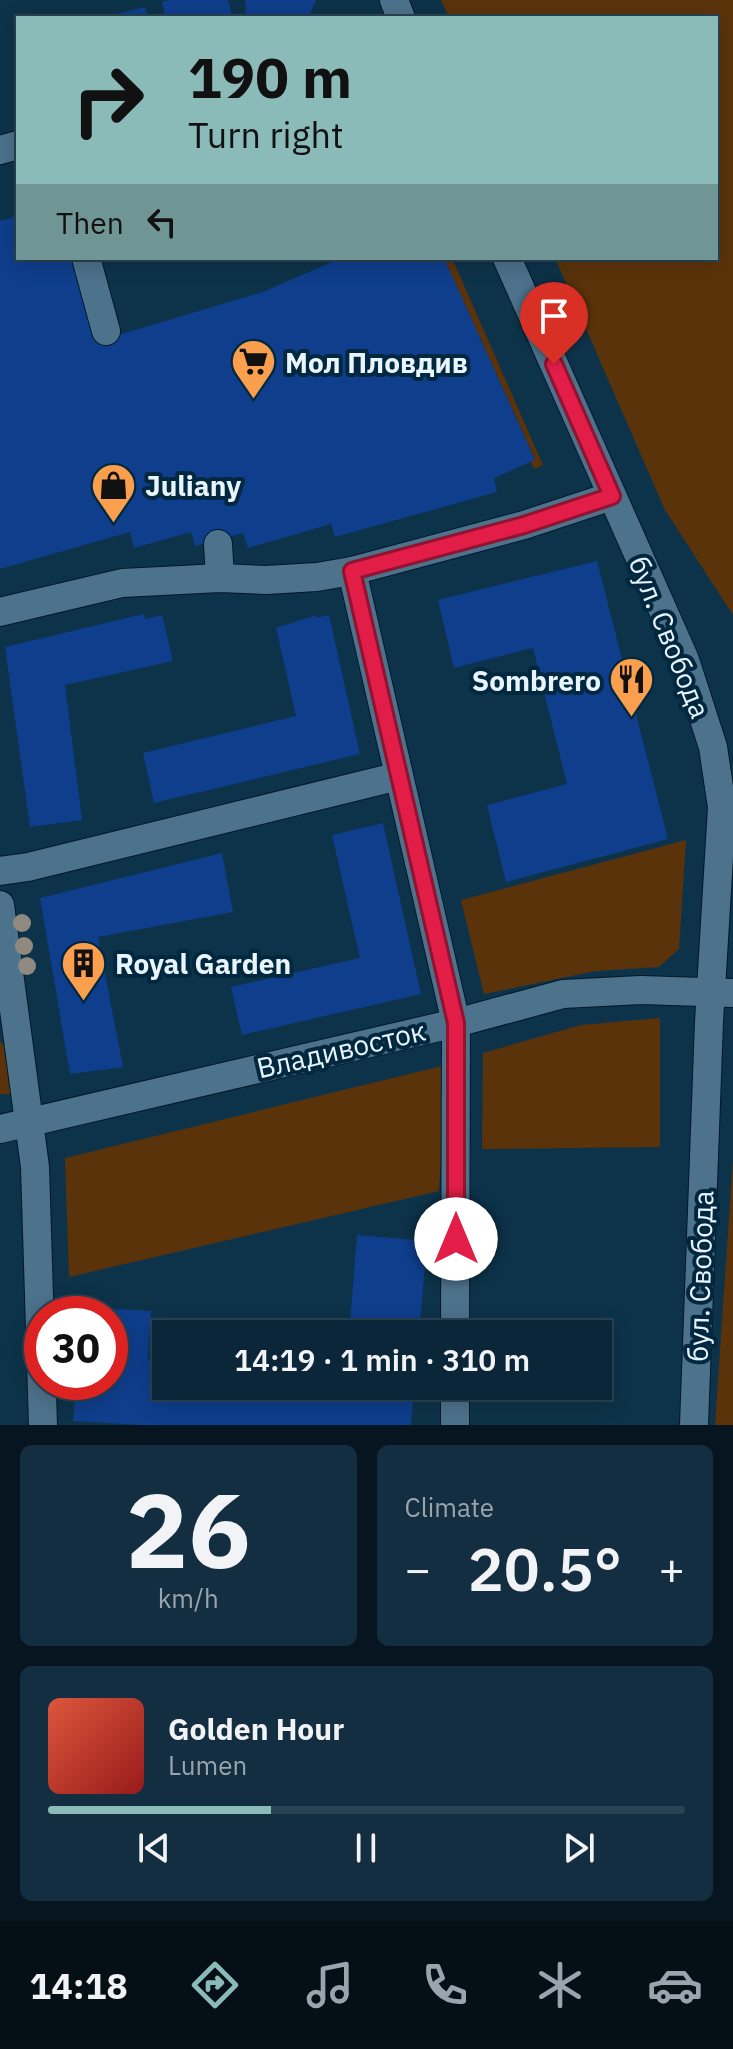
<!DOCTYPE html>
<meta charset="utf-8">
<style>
body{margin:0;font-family:"IBM Plex Sans",sans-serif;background:#132e40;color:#f1f3f6;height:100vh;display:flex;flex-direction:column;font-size:30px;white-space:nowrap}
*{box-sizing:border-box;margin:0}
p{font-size:26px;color:#99a5ae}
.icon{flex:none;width:44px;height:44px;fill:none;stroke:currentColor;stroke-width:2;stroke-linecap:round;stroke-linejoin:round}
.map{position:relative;height:1425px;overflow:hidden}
.side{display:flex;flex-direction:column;gap:20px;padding:20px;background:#06151f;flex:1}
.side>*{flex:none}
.top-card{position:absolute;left:16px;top:16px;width:702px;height:244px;border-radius:0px;box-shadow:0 4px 20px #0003,0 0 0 2px #2a4353;background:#8bbbb9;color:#111;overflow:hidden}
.speed{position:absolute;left:24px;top:1296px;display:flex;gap:16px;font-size:40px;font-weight:700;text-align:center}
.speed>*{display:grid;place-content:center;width:104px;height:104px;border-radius:50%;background:#0a2638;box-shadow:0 4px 20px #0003,0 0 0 2px #2a4353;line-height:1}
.speed .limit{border:12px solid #d22;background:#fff;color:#111}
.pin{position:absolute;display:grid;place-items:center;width:68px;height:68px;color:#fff;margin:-82px -34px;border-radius:50% 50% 50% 0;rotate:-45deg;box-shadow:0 0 8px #0007}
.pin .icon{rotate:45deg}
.me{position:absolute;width:88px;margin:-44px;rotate:0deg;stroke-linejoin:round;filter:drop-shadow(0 0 6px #0008)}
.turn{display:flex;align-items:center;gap:28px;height:168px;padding:0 40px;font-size:36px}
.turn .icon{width:104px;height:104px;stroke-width:2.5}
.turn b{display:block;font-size:56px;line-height:68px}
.then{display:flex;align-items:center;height:76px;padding:0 40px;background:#0003;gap:16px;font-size:30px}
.big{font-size:60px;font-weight:600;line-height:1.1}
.side .card{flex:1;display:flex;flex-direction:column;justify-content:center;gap:12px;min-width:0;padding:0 28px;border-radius:12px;background:#132e40}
.side .dial{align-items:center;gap:0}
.dial b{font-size:104px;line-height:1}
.song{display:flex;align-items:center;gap:24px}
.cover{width:96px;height:96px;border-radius:12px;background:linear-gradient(135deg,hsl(10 70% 55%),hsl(0 70% 35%))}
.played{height:8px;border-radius:4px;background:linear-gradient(90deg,#8bbbb9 35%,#2a4353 35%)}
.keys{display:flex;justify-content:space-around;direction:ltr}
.heat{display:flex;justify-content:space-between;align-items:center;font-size:44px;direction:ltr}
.side .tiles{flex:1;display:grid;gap:20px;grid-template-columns:1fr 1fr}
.card:last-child{grid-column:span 2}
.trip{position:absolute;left:152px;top:1320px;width:460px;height:80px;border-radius:0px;background:#0a2638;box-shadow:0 4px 20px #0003,0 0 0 2px #2a4353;font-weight:600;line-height:80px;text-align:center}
.dock{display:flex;height:128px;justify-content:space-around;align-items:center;background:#040f16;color:#99a5ae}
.dock .icon{width:56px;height:56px}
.dock .on{color:#8bbbb9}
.dock b{font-size:36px;color:#f1f3f6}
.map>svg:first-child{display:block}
</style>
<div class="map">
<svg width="733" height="1425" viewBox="0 0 733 1425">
<rect width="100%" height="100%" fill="#0d334a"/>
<g fill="#5b330b">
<polygon points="441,0 733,0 733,615 665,510 555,258 716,258 716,18 449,18"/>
<polygon points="444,258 452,258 543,465 534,469 531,462 535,459"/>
<polygon points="686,840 679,949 659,967 596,971 484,994 461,900"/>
<polygon points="660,1018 660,1147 482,1149 483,1053 581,1025"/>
<polygon points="0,1041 5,1047 11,1089 11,1094 0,1094"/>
<polygon points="446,1065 439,1191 69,1277 65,1158"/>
<polygon points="733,1159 733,1425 715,1425"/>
</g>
<g fill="#0f3e8c">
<polygon points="169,0 228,0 233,18 166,18 162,2"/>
<polygon points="245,0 316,0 308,18 246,18"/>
<polygon points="145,7 148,18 106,18 105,17"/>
<polygon points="18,216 18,258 71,258 95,342 263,292 341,258 444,258 535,460 494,478 497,492 335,537 331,524 248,548 243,533 195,546 191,532 134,548 130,532 0,569 0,221"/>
<polygon points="597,561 668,839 506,882 487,805 567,784 533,648 454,668 438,600"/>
<polygon points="144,614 145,619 162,615 173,661 65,685 82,820 30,827 5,647"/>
<polygon points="316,615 316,618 329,615 360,754 154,803 143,753 296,716 276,628"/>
<polygon points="383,823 421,994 242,1035 231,987 360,958 332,835"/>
<polygon points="222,853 233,912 98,937 123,1067 70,1074 40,898"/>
<polygon points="357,1235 427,1241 419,1334 349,1334"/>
<polygon points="80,1307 151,1311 148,1360 166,1361 166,1386 414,1386 411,1425 139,1425 73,1421 76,1382 110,1382 110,1314 80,1314"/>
</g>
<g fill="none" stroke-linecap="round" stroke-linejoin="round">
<defs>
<g id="minor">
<polyline points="394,0 401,18"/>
<polyline points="0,150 18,145"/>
<polyline points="86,258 106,331"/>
<polyline points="507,258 685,660 713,747 722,807 709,1022 694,1425"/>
<polyline points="218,544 220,578"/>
<polyline points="352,571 456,1023 455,1334"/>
<polyline points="0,612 122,583 220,578 266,580 317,577 352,571 524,525 612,496"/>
<polyline points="0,871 28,867 399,776"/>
<polyline points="0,905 35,1167 43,1425"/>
<polyline points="0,1129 456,1023 563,994 641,990 733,993"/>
<polyline points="455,1425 455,1386"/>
</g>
</defs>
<use href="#minor" stroke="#00192a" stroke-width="30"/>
<use href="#minor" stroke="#4d728c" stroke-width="28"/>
</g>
<g fill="#908980">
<circle cx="22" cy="923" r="9"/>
<circle cx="24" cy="946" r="9"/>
<circle cx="27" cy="966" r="9"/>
</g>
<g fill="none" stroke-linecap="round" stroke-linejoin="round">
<defs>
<polyline id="route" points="456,1239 456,1023 352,571 524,525 612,496 554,364"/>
</defs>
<use href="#route" stroke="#92132f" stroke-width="20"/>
<use href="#route" stroke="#e11d48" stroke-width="14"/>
</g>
<defs>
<symbol id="supermarket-pin" viewBox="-11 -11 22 30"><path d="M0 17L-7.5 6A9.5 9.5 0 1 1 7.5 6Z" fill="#fa9f4e" stroke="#02283f"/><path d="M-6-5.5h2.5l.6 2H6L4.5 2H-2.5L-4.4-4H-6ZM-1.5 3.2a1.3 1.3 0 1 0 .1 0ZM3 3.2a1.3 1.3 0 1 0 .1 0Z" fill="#111"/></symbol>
<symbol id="shop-pin" viewBox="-11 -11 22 30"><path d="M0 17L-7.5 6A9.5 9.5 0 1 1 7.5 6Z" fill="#fa9f4e" stroke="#02283f"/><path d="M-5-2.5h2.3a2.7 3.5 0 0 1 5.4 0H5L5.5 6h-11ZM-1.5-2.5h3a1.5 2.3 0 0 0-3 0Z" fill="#111"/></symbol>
<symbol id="restaurant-pin" viewBox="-11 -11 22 30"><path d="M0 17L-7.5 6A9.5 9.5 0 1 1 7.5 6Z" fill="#fa9f4e" stroke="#02283f"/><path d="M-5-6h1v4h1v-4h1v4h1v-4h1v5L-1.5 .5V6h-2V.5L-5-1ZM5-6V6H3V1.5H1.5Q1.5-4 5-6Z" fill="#111"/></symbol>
<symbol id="building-pin" viewBox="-11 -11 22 30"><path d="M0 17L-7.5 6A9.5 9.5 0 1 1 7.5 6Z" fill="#fa9f4e" stroke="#02283f"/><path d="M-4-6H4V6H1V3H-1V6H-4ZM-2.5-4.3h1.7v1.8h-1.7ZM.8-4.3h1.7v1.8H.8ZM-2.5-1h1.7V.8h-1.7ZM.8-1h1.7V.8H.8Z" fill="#111"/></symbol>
</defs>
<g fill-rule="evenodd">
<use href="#supermarket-pin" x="228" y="336" width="51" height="69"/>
<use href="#shop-pin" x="88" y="460" width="51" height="69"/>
<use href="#restaurant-pin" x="606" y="654" width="51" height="69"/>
<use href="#building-pin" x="58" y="938" width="51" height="69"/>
</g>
<g text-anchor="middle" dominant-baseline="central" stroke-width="8" stroke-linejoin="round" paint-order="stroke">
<g font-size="28" font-weight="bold" fill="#e9f5fe" stroke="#02283f" text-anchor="start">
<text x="285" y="362">Мол Пловдив</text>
<text x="145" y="485">Juliany</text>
<text x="601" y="680" text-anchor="end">Sombrero</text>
<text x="115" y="963">Royal Garden</text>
</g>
<g font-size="28" fill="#e9f5fe" stroke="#02283f">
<text transform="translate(670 637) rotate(68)">бул. Свобода</text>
<text transform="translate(341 1049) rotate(-13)">Владивосток</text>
<text transform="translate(700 1276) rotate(-88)">бул. Свобода</text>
</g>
</g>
</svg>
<div class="speed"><div class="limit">30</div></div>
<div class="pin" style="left:554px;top:364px;background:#d93025"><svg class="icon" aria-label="arrive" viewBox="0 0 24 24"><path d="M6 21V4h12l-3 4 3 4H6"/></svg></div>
<svg class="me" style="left:456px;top:1239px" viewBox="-20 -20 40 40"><circle r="19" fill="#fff"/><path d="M0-13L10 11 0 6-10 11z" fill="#e11d48"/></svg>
<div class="trip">14:19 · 1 min · 310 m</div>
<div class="top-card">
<div class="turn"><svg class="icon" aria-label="right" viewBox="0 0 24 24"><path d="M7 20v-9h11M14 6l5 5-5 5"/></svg><div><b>190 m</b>Turn right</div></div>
<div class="then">Then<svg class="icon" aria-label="left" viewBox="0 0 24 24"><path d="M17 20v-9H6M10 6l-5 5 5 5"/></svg></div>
</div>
</div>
<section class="side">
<div class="tiles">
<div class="card dial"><b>26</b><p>km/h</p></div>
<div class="card"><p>Climate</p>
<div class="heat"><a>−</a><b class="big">20.5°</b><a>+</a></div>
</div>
<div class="card">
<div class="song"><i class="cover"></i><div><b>Golden Hour</b><p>Lumen</p></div></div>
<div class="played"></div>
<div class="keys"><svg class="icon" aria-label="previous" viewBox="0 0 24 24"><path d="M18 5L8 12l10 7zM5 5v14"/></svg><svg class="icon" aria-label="pause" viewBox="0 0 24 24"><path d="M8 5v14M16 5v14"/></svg><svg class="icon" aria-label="next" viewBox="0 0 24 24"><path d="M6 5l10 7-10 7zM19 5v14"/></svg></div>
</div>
</div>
</section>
<nav class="dock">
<b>14:18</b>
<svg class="icon on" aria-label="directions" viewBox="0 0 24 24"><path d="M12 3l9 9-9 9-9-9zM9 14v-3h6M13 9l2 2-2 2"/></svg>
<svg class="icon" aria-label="music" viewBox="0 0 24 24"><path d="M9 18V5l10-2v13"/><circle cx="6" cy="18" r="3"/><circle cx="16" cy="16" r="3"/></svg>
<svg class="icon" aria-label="phone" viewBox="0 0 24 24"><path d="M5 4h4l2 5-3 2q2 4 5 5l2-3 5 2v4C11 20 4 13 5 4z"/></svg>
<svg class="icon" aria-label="climate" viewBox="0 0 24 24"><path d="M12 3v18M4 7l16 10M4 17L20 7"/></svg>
<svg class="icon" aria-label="car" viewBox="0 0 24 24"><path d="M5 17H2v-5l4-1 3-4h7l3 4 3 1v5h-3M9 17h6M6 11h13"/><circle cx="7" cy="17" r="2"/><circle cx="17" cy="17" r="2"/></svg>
</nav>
